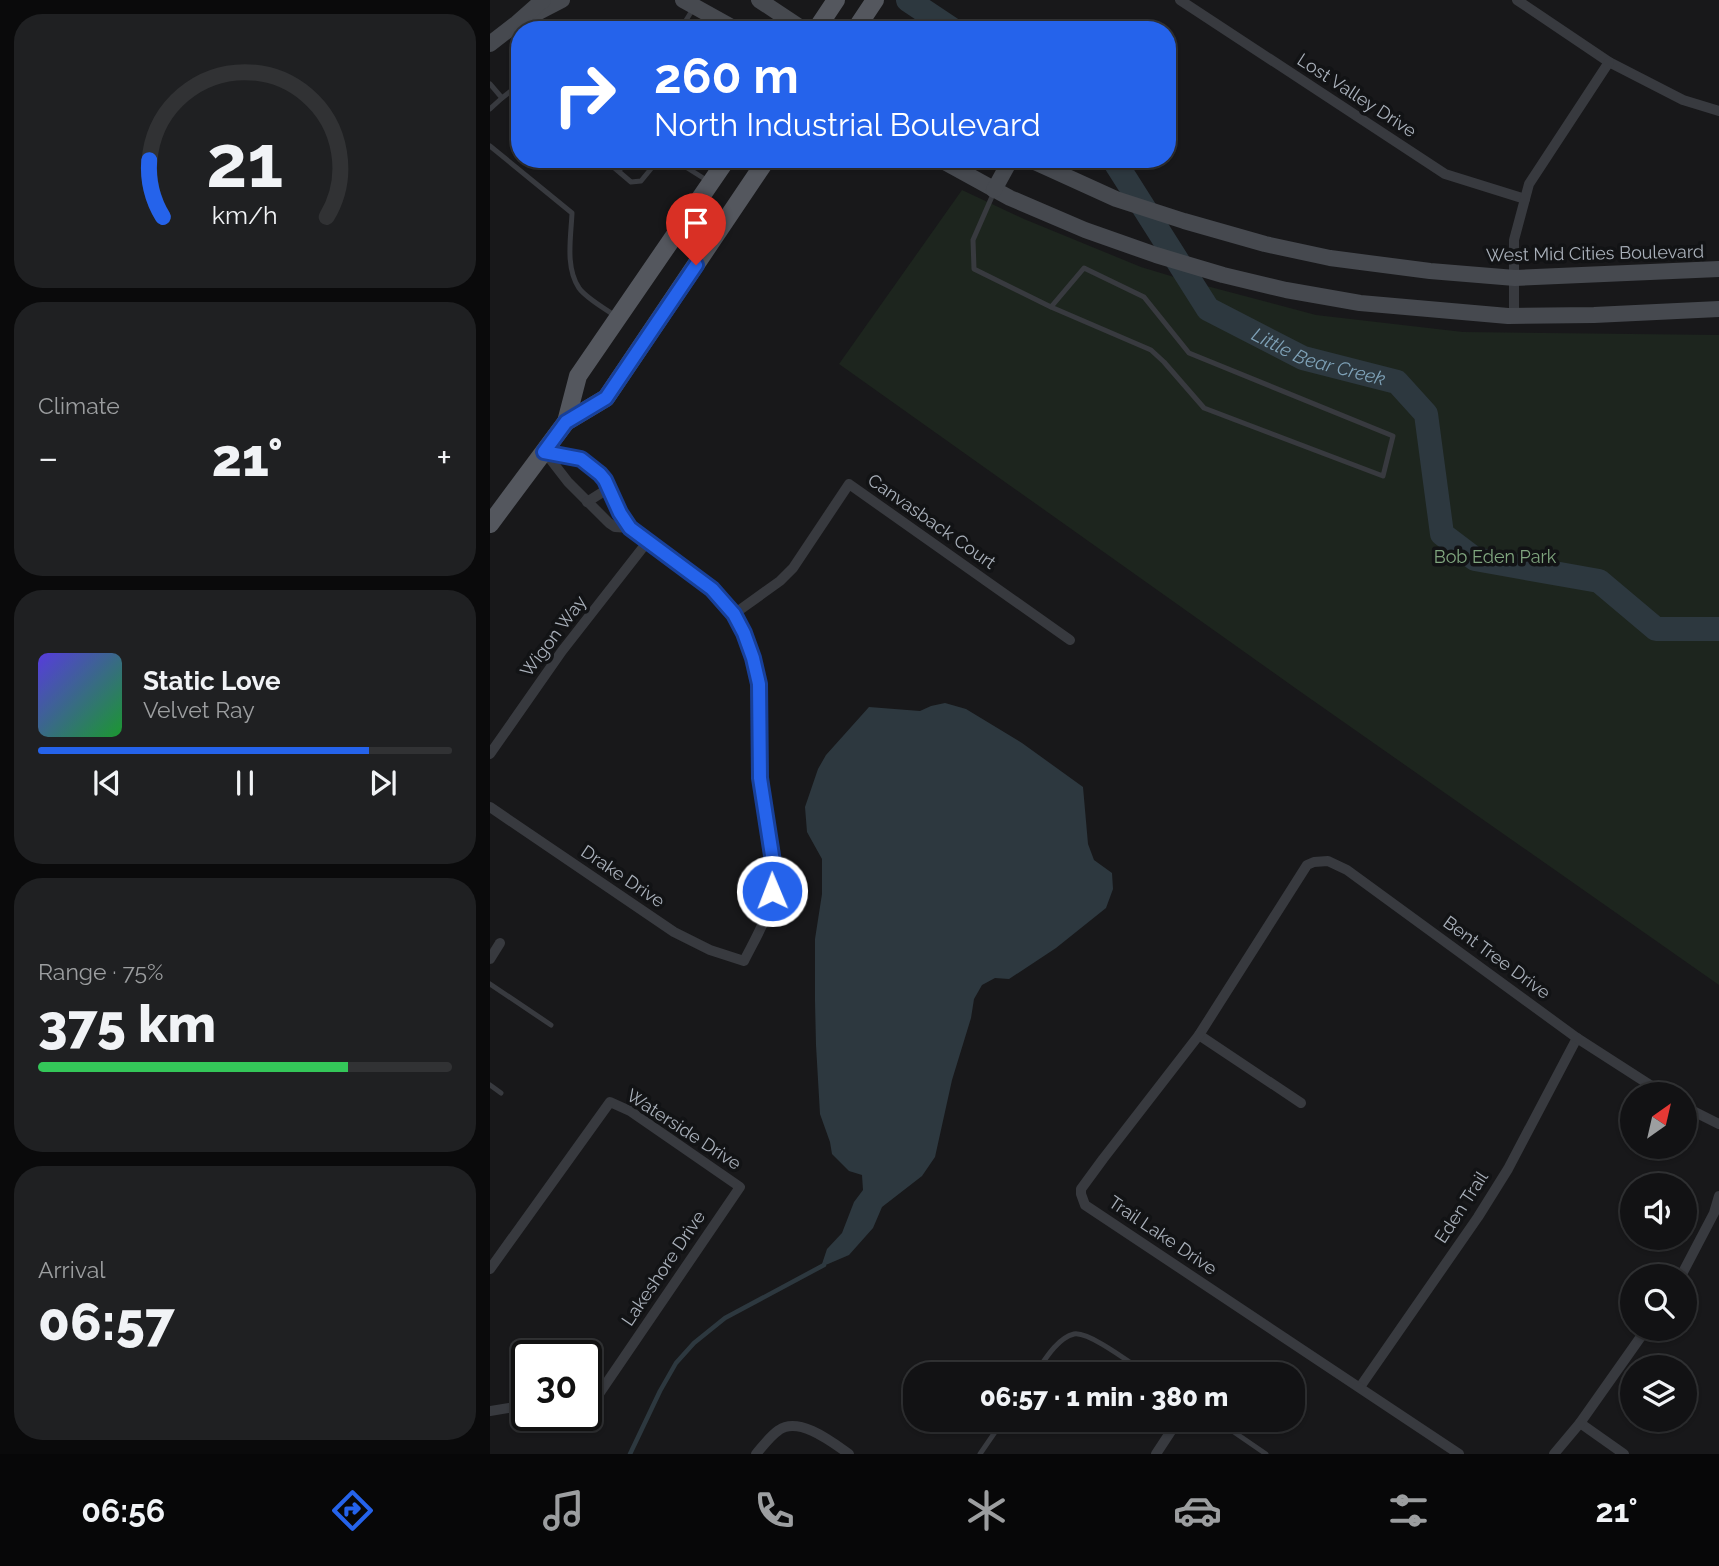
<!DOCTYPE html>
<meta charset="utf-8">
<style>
body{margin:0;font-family:Raleway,sans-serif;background:#1f2022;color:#f1f3f6;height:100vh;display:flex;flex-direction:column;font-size:26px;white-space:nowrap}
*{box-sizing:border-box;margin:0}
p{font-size:23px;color:#9c9ea0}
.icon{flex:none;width:38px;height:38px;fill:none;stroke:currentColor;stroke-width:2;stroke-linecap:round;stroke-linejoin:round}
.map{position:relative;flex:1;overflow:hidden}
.sheet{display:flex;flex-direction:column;gap:14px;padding:14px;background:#0a0a0b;width:490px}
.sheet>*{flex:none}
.guide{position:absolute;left:21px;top:21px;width:665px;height:147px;border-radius:28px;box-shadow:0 2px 5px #0004,0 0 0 2px #313234;background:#2563eb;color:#fff;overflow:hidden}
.needle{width:46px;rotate:34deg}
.tools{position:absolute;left:1130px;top:1082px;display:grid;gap:14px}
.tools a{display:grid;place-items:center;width:77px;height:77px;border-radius:50%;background:#121214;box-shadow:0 2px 5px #0004,0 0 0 2px #313234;font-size:35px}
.speed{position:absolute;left:21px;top:1340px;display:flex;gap:14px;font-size:35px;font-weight:700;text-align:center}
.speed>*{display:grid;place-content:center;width:91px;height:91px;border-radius:50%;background:#121214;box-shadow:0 2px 5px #0004,0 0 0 2px #313234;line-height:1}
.speed .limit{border:4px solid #111;border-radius:10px;background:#fff;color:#111}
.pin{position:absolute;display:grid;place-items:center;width:60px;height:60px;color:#fff;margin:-72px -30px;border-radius:50% 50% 50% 0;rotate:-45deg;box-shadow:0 0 7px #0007}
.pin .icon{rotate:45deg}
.me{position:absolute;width:77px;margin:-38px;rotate:359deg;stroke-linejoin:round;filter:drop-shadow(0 0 5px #0008)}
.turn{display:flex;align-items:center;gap:24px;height:147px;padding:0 28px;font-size:32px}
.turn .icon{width:91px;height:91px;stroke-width:2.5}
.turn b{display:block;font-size:49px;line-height:60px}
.big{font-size:52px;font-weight:800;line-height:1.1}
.sheet .tile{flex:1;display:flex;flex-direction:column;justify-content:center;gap:10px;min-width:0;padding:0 24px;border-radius:28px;background:#1f2022}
.sheet .dial{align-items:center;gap:0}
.dial svg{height:182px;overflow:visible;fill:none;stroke:#313234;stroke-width:7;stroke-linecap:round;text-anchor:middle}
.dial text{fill:#f1f3f6;stroke:none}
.song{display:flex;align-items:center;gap:21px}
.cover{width:84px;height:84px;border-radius:10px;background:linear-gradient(135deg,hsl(250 70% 55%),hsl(130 70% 35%))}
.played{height:7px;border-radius:4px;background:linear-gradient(90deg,#2563eb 80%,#313234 80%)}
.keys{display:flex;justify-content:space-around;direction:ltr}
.heat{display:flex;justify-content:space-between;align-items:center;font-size:38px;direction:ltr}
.charge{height:10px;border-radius:5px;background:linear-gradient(90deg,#34c759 75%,#313234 0)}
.trip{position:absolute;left:413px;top:1362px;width:402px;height:70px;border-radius:28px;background:#121214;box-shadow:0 2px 5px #0004,0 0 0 2px #313234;font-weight:800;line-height:70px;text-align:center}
.tabs{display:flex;height:112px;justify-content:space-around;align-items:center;background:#070708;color:#9c9ea0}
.tabs .icon{width:49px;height:49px}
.tabs .selected{color:#2563eb}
.tabs b{font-size:32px;color:#f1f3f6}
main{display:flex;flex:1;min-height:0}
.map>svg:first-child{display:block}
</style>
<main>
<section class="sheet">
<div class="tile dial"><svg viewBox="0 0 100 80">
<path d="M14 69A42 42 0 1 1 86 69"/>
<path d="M14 69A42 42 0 0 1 8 44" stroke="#2563eb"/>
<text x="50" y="56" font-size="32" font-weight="700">21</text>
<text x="50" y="72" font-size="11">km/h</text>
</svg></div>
<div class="tile"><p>Climate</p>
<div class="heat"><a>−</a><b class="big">21°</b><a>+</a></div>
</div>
<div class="tile">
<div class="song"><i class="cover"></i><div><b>Static Love</b><p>Velvet Ray</p></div></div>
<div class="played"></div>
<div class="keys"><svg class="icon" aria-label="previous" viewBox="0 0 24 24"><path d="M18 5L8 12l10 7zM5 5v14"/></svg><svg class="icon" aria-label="pause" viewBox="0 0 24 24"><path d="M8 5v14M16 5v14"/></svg><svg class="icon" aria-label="next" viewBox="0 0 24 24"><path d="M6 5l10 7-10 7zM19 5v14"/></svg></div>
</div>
<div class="tile"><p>Range · 75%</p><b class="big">375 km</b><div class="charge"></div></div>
<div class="tile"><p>Arrival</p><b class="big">06:57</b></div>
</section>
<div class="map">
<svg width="1229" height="1454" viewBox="0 0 1229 1454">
<rect width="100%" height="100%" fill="#18181a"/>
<polygon fill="#1d251e" points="472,190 534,219 651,267 694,280 826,315 973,332 1229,335 1229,985 808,690 349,364"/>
<polygon fill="#2d383f" points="455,703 476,709 532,743 593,787 598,844 604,860 622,873 623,889 616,908 566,948 519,979 505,978 492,985 484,999 481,1018 462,1080 445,1157 432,1176 392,1207 383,1228 359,1255 331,1267 337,1249 352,1233 364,1202 373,1190 372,1175 359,1171 342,1154 340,1142 330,1114 326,1045 325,1001 325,939 332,894 332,859 317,832 315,807 328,769 336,755 379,707 430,711 441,706"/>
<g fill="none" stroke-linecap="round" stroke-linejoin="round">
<polyline stroke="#2d383f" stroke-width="4.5" points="140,1454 170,1391 186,1363 204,1343 235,1318 334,1265"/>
<g stroke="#2d383f" stroke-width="24">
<polyline points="418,0 463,30"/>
<path id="s1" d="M623,159L718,309L813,358L907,382L936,414L952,534L985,559L1109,581L1166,629H1229"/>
</g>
<g stroke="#383a3f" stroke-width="5">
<polyline points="190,30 203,9"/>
<polyline points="0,84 12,98 0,109"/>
<polyline points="12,98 26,87"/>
<path d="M0,146L82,213C81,237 75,267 89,288C96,298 114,308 124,315"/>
<polyline points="114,159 141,182 151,181 169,159"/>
<polyline points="183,159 218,181"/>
<polyline points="129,171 137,159"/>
<polyline points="504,192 483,240 484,269 561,307 661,350 674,362 714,408 893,476 903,436 699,353 654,297 594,268 561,307"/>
<polyline points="0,984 61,1025"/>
<polyline points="0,1085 11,1093"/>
<path d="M545,1374C554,1361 567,1338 584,1334C599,1331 643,1365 657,1374"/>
<polyline points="725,1419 776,1454"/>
<polyline points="490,1454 514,1419"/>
</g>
<g stroke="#383a3f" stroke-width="10">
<polyline points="690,0 955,174 1035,199"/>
<polyline points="1027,0 1119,62 1193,100 1229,111"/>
<polyline points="1024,317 1024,240 1039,184 1119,62"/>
<path d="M54,451C66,454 82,454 92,460C119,475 124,504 140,528L125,527L119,523L78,482Z"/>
<polyline points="97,502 119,488"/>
<polyline points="244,614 290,581 303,568 359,484 580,640"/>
<polyline points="0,754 72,651 158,541"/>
<path d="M0,807L184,932L220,950L254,961C265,939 279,917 282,892C288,854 274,814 270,776C267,746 271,716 269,686C267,662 257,637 245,616C223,581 173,553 140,528"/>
<polyline points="0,959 10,943"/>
<polyline points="709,1035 811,1103"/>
<polyline points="1195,1107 1229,1124"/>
<polyline points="0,1269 120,1102 140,1111 250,1187 109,1394 96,1396"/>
<polyline points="1191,1276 1224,1213 1229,1196"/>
<polyline points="870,1387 988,1217 1018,1169 1087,1038"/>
<polyline points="0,1411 37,1405"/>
<polyline points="1090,1423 1134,1454"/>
<path d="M266,1454C273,1446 280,1436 289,1430C309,1416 342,1442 359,1454"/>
<polyline points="666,1454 689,1419"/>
<polyline points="969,1454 595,1205 591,1194 591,1189 613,1159 709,1035 817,865 824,862 838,861 857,870 1087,1038 1174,1094"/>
<polyline points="1064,1454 1090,1423 1157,1328"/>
</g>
<g stroke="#46494f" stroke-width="16">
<polyline points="193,0 247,30"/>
<polyline points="269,0 314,30"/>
<polyline points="45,14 72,0"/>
<polyline points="0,44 27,23 53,0"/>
<polyline points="449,159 520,198 595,230 666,255 733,275 796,290 870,303 1018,316 1104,315 1229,309"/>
<polyline points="538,159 626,199 694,221 775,244 840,258 940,271 1025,278 1229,269"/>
<polyline points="504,190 521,159"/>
</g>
<g stroke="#54575e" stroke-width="18">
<polyline points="326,30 346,0"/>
<polyline points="365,30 385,0"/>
<polyline points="76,422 88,376 237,159"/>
<polyline points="0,524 76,422 116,398 277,159"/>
</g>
</g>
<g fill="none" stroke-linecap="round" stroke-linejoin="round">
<defs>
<polyline id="route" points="206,265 116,398 76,422 54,452 91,459 110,474 115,480 130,513 140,528 222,589 244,614 254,633 263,658 269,684 270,778 283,862 282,891"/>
</defs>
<use href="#route" stroke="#184099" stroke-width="18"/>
<use href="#route" stroke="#2563eb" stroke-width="12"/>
</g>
<g text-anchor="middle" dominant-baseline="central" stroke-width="7" stroke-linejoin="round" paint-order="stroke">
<g font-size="18" fill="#a9b0ba" stroke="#121315">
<text transform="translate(867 95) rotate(33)">Lost Valley Drive</text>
<text transform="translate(1105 253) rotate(-1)">West Mid Cities Boulevard</text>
<text transform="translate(442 521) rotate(35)">Canvasback Court</text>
<text transform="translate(63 636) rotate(-53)">Wigon Way</text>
<text transform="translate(133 876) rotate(34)">Drake Drive</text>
<text transform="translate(1007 957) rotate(36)">Bent Tree Drive</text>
<text transform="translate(194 1129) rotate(33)">Waterside Drive</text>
<text transform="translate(971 1207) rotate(-57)">Eden Trail</text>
<text transform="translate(673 1235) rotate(34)">Trail Lake Drive</text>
<text transform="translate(173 1268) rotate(-56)">Lakeshore Drive</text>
</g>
<g font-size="18" fill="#80a67f" stroke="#121315">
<text x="1005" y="556">Bob Eden Park</text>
</g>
<g font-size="19" font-style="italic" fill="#7ea1b7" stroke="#121315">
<text stroke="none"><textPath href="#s1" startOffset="299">Little Bear Creek</textPath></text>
</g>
</g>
</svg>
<div class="tools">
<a><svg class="needle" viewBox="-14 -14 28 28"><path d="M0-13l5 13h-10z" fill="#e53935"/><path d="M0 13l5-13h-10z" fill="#9c9ea0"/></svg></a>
<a><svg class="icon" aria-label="sound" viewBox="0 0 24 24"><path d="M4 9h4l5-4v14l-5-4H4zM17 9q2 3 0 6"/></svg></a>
<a><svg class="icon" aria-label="search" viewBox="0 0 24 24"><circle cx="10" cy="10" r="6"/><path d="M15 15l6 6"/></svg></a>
<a><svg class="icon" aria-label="layers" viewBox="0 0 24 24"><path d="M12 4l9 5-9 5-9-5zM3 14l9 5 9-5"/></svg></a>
</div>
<div class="speed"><div class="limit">30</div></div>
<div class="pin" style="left:206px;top:265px;background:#d93025"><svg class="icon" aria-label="arrive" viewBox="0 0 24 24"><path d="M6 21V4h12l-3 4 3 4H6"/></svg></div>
<svg class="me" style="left:282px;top:891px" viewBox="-20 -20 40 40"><circle r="17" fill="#2563eb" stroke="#fff" stroke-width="3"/><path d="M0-11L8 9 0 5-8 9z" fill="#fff"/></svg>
<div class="trip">06:57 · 1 min · 380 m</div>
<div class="guide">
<div class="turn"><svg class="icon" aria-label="right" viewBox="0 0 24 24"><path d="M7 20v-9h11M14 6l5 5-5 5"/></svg><div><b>260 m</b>North Industrial Boulevard</div></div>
</div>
</div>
</main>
<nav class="tabs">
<b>06:56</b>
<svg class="icon selected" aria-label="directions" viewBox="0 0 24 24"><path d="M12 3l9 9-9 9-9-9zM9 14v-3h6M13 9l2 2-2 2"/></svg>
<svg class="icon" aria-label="music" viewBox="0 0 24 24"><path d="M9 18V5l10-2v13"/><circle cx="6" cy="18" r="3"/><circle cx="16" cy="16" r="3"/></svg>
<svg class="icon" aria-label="phone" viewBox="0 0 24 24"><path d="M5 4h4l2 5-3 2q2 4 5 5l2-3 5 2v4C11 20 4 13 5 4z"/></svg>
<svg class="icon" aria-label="climate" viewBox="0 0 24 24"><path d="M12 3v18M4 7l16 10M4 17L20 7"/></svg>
<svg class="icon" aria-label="car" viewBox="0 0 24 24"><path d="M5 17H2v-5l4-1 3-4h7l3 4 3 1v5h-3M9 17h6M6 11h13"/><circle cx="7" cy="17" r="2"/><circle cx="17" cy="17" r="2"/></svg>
<svg class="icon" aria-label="filters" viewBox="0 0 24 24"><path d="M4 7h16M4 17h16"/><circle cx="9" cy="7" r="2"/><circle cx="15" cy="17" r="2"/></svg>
<b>21°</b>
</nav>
